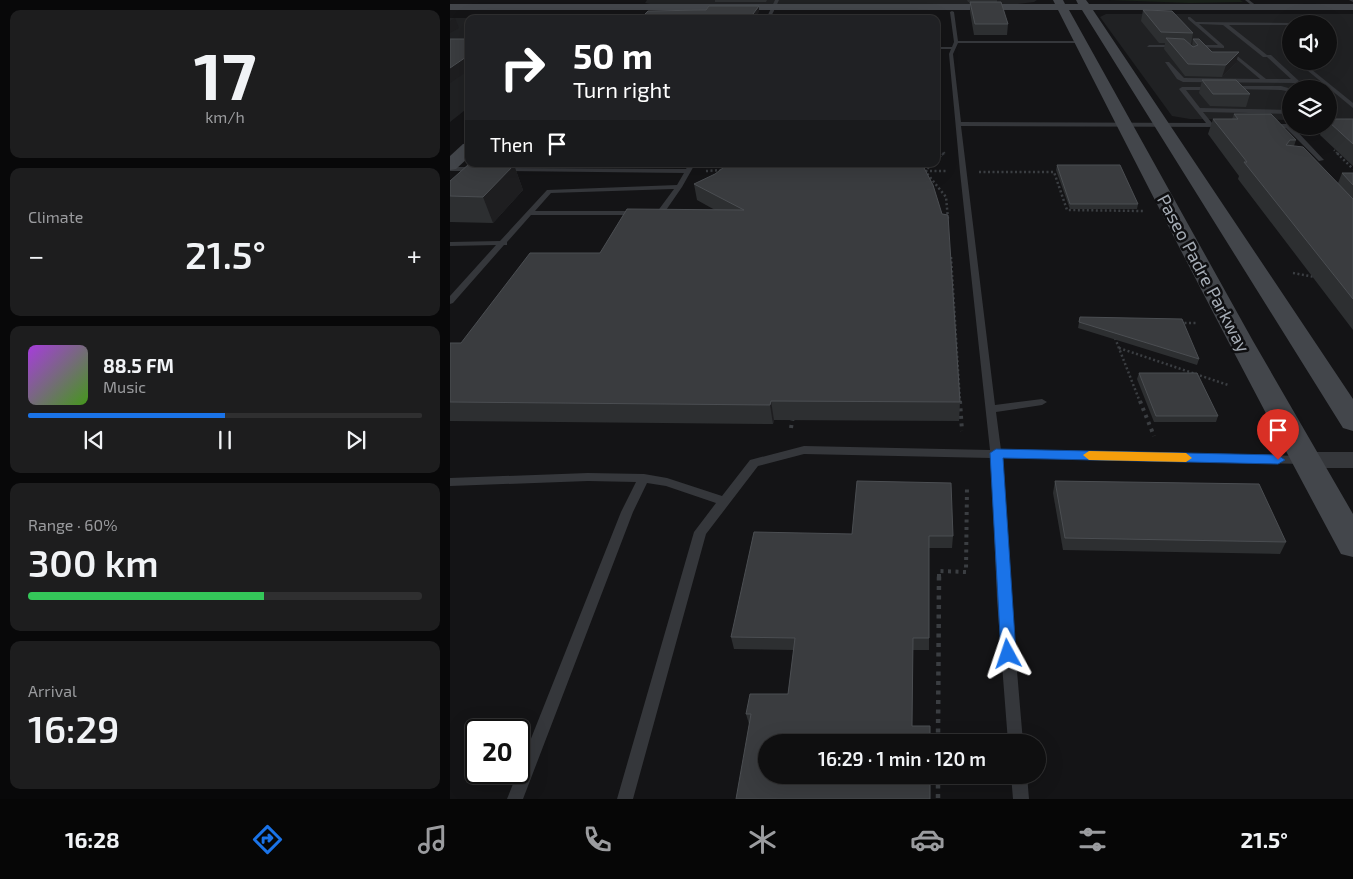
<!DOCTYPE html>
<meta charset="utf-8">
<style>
body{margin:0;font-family:"Exo 2",sans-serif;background:#1d1d1e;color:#f1f3f6;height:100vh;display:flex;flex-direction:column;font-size:19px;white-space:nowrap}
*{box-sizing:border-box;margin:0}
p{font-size:16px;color:#9b9c9f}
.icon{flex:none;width:28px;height:28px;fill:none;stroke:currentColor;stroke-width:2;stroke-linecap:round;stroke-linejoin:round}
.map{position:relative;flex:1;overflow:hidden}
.sheet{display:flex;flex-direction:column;gap:10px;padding:10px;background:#080809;width:450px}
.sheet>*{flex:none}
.hud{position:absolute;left:15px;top:15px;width:475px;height:152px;border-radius:10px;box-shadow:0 5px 20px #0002,0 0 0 1px #2f2f30;background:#202124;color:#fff;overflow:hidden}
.tools{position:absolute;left:832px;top:15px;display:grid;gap:10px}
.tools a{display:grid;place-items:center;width:55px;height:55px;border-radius:50%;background:#0f0f10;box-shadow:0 5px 20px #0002,0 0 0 1px #2f2f30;font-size:25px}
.speed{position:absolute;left:15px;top:719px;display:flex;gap:10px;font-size:25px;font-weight:700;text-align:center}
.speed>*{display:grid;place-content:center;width:65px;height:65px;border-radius:50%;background:#0f0f10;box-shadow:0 5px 20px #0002,0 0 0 1px #2f2f30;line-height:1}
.speed .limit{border:2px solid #111;border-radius:8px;background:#fff;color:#111}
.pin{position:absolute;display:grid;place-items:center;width:42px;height:42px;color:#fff;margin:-51px -21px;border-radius:50% 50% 50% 0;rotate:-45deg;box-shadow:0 0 5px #0007}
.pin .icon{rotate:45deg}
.me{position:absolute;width:55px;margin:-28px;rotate:355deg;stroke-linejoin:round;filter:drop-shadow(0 0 4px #0008)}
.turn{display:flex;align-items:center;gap:18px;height:105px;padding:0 25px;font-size:22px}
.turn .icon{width:65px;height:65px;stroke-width:2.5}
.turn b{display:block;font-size:35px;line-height:42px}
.then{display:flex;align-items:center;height:48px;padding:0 25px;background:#0003;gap:10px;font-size:19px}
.big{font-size:38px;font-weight:600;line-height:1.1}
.sheet .card{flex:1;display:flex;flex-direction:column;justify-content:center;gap:8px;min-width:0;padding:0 18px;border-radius:10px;background:#1d1d1e}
.sheet .dial{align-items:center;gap:0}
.dial b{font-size:65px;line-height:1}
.song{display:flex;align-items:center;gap:15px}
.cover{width:60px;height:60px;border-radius:8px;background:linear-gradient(135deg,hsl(280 70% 55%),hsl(100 70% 35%))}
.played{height:5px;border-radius:2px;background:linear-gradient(90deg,#1a73e8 50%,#2f2f30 50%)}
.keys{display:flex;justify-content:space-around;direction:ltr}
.heat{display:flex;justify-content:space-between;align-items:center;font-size:28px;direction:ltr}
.charge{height:8px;border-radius:4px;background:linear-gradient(90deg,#34c759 60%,#2f2f30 0)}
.trip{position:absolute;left:308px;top:734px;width:288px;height:50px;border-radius:25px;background:#0f0f10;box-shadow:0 5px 20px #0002,0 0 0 1px #2f2f30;font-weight:600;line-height:50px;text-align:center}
.menu{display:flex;height:80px;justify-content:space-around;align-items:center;background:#060606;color:#9b9c9f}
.menu .icon{width:35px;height:35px}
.menu .current{color:#1a73e8}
.menu b{font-size:22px;color:#f1f3f6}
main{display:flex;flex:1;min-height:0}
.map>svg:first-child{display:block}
</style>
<main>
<section class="sheet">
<div class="card dial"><b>17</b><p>km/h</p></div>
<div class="card"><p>Climate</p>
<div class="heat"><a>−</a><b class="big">21.5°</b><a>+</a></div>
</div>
<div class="card">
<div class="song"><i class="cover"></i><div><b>88.5 FM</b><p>Music</p></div></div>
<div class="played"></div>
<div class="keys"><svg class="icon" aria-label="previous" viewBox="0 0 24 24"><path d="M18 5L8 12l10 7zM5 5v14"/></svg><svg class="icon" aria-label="pause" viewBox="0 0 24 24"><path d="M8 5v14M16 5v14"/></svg><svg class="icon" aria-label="next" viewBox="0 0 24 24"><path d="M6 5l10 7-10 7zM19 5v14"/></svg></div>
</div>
<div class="card"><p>Range · 60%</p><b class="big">300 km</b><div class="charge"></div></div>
<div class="card"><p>Arrival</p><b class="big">16:29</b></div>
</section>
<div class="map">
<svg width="903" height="799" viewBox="0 0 903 799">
<rect width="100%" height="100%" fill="#141416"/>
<g fill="#202123" fill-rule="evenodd">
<polygon points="197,0 587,0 584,2 568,4 200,4 195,3"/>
<path d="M656,14H903V120H879V89H841V120L740,119L722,116L650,17ZM841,24H879V61H841Z"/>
<polygon points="0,18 121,18 125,19 19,19 19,107 0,122"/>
</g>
<polygon fill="#1a211a" points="659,0 790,0 793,2 740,3"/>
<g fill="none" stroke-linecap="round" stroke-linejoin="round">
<polyline stroke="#3b3e42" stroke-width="1" stroke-dasharray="1 2" stroke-linecap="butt" points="17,36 19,36"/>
<g stroke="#3b3e42" stroke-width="2" stroke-dasharray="1 2" stroke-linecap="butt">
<polyline points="884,150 889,155"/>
<polyline points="492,155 495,152"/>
</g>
<g stroke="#3b3e42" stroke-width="2.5" stroke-dasharray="2 2.5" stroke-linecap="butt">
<polyline points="887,153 903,169"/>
<polyline points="486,160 494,153"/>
<polyline points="482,164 475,171 496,197 498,219"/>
<polyline points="256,171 273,170"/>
<polyline points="471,171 498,171"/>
<polyline points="529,172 604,172 617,210 693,211"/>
<polyline points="501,257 510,402"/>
<polyline points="843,273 865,277"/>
<polyline points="730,323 747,323"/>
<polyline points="665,338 690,402"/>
<polyline points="669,348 778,385"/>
</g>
<g stroke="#3b3e42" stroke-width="4" stroke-dasharray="3 4.5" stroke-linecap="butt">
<polyline points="510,401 512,431"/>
<polyline points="690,401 704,436"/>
<polyline points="341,428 343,416"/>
<polyline points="489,577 489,571 516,572 517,486"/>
</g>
<g stroke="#3b3e42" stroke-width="4.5" stroke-dasharray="4 5.5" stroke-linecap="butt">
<polyline points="488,742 489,576"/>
<polyline points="488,775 488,799"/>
</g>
<g fill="#35373b" fill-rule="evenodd">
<polygon points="325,0 329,0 320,19 316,19"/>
<polygon points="795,0 799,0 808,7 805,8"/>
<polygon points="899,0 903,0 903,2"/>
<polygon points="502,11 504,12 508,41 630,41 632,42 630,43 508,43 503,54 511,122 756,123 729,89 732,87 765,87 765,89 763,90 736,90 750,108 841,110 841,114 753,112 762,123 774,124 775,125 772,127 511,126 545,405 592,399 597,402 592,405 546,412 551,450 854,456 858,457 859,460 858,463 854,464 552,458 561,600 573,742 558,742 547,600 541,458 354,454 308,466 256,534 183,799 167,799 244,532 266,503 216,486 197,483 183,512 73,799 57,799 171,512 186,482 138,481 0,486 0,478 138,473 194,474 217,478 272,496 300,460 354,446 540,450 510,172 499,54 501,49 486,49 486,47 502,47 504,42 500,12"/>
<polygon points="738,17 740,17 746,22 843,23 841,25 779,25 817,55 821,55 849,81 846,83 733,82 727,79 715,62 719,62 734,78 810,79 784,57 786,55 816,79 841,79 817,57 813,57 773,25 749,24 774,46 774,48 741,47 743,45 768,45 738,19"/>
<polygon points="699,45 726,45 728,46 726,47 697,47"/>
<polygon points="846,61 851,61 903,103 903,108"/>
<polygon points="780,86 831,86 842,89 841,92 831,90 778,89 778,87"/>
<polygon points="817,124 841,124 841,126 844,126 843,127 874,160 869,161 836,128 819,127 816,125"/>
<polygon points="239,164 245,164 232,187 212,216 200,215 196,213 200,211 207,212 224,189 101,193 85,211 186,211 190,213 186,215 81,215 57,242 57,245 54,245 3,303 0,304 0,296 46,245 0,246 0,242 50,241 97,190 227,185 234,173 52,171 49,169 50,168 236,169"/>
<polygon points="0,167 27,167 30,169 27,171 0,171"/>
<polygon points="561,775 577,775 579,799 563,799"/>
</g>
<polygon fill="#35373b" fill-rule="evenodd" points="855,452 903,452 903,468 855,468 847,466 844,460 847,454"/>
<g fill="#43464b" fill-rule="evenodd">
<path d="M603,0H613L615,4H628L626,0H636L639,4H903V10H643L903,399V431L893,428L632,10H619L803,341L903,514V557L891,554C794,374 700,192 608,10H0V4H605Z"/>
<polygon points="19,143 19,157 6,169 0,170 0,156 13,144"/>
</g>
</g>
<g fill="#2d2f31">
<polygon points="265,0 317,0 316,2 265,2"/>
<polygon points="517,0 547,0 547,2 558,24 557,35 524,35 520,12 520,2 518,2"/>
<polygon points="693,10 743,33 741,44 739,44 742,46 743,39 762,52 786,63 772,77 735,76 714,49 715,43 709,43 691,21"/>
<polygon points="752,80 800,94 796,107 760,106 749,93"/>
<polygon points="784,114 846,140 844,146 888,183 892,173 903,173 903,330 788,179 789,176 758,134 763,119 782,119"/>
<polygon points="879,119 903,119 903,166 870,135 873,126 879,126"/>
<polygon points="57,165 64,165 73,190 43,223 0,222 0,196"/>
<polygon points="607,165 688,204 687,209 620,209 606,170"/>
<polygon points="265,174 510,402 509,421 324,420 323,424 0,421 0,343 11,343 150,253 265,210 247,200 244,184"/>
<polygon points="630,317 749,359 747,365 628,328"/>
<polygon points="689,373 768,416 766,422 704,422 687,379"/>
<polygon points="605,481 836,542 830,554 613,550 603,493"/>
<polygon points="402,534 503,536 502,548 479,548 479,650 462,650 299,724 296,714 338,694 344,650 284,649 281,637"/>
</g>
<g fill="#1e1e20">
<polygon points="309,6 309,12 305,19 300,19"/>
<polygon points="5,18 9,28 0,33 0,21"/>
<polygon points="789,52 786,63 772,77 776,65"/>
<polygon points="19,55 19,70 0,83 0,68"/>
<polygon points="51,164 56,164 59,171 64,165 73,190 43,223 33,197"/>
<polygon points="321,401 324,420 323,424 320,405"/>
</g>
<g fill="#3a3c3f" stroke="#4b4e52">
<polygon points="520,2 551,2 558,24 525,24"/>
<polygon points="259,6 309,6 300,18 190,19 198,11 256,10"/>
<polygon points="693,10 722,11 743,33 711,32"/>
<polygon points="716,38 734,39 743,47 748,45 743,39 749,39 762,52 789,52 776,65 738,64"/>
<polygon points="0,39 19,39 19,55 0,68"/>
<polygon points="486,44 489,44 486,98"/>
<polygon points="752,80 786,80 800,94 763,94"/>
<polygon points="784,114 821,114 846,140 840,140 836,145 853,147 903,199 903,299 794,162 797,162 763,119 788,119"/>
<polygon points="879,119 903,119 903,144 879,122"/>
<polygon points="19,164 51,164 50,165 64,165 33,197 0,196 0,181"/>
<polygon points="278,164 472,164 483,185 492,214 498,215 510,402 321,401 320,405 0,402 0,343 11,343 80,253 150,253 177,209 294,210 244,184 265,174"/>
<polygon points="607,165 670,165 688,204 620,204"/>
<polygon points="892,173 903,173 903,185"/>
<polygon points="630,317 732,319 749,359 629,322"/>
<polygon points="689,373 747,373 768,416 706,416"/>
<polygon points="407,481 501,483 503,536 479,536 479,638 463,638 462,726 480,726 480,742 316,742 316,775 480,775 480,799 286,799 301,714 296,714 300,694 338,694 345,638 281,637 304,532 402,534"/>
<polygon points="605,481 809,484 836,542 615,538"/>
</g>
<polygon fill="#1a73e8" stroke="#114b97" points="546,449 828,455 835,460 828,464 553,458 566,654 564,659 558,661 553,659 551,654 540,453"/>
<polygon fill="#f59e0b" points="639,451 736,453 742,458 736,462 639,460 633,455"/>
<g text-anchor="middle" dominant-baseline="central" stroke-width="5" stroke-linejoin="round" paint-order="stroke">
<g font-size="18" fill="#a6adb6" stroke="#0f0f11">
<text transform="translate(754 273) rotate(62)">Paseo Padre Parkway</text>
</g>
</g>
</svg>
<div class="tools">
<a><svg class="icon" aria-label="sound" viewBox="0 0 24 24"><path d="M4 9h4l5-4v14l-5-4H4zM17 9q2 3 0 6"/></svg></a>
<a><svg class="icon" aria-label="layers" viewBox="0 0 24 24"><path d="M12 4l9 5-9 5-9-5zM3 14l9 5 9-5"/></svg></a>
</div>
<div class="speed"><div class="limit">20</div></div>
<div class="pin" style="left:828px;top:460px;background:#d93025"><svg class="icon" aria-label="arrive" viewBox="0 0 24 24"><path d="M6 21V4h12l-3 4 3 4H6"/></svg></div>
<svg class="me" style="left:558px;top:654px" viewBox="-20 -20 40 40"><path d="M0-17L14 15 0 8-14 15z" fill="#1a73e8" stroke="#fff" stroke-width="4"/></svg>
<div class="trip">16:29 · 1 min · 120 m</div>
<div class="hud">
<div class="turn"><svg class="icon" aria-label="right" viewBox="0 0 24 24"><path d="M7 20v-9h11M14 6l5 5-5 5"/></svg><div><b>50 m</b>Turn right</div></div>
<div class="then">Then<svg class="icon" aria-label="arrive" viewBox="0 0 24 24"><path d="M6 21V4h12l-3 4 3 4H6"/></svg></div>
</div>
</div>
</main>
<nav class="menu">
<b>16:28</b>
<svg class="icon current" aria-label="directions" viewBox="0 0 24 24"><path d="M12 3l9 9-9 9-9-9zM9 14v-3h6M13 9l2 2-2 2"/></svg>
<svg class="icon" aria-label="music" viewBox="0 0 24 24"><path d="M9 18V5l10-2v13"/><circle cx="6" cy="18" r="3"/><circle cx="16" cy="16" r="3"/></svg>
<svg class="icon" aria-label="phone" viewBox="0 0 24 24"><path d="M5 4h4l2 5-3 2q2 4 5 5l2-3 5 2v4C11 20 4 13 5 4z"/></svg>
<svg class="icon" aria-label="climate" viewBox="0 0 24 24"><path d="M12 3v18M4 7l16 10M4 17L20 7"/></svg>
<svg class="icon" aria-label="car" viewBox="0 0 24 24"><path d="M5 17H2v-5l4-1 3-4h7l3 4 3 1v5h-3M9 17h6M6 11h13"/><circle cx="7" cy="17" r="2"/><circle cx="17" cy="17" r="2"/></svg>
<svg class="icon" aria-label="filters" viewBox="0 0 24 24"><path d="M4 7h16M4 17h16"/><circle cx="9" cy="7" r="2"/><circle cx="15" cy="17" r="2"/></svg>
<b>21.5°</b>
</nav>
